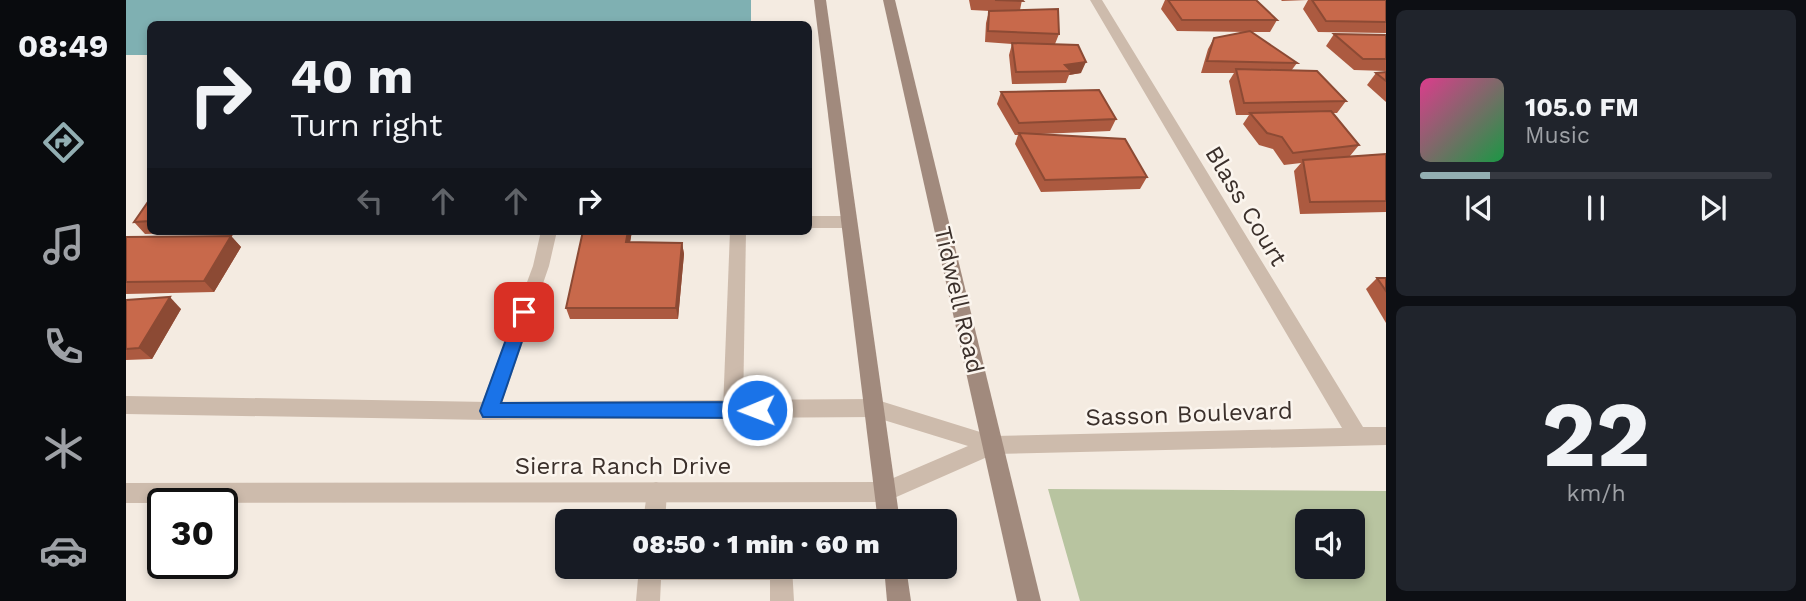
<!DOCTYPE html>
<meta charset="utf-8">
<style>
body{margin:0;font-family:"Work Sans",sans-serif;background:#20242c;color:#f1f3f6;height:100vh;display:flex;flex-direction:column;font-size:26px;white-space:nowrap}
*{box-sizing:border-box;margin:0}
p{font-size:23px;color:#9ea1a6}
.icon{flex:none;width:38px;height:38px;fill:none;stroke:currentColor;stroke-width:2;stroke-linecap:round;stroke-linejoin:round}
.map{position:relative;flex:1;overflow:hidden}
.details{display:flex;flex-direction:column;gap:10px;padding:10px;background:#0d0f14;width:420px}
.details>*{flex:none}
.top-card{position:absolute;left:21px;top:21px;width:665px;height:214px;border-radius:10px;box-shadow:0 4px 10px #0003;background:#171b24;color:#f1f3f6;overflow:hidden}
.buttons{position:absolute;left:1169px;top:509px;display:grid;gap:14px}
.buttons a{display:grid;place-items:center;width:70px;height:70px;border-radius:10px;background:#171b24;box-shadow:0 4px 10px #0003;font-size:35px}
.speed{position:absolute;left:21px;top:488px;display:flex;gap:14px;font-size:35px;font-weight:700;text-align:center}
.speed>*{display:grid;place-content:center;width:91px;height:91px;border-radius:50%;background:#171b24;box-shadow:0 4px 10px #0003;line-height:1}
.speed .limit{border:4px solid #111;border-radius:10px;background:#fff;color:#111}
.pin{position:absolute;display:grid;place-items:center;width:60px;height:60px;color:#fff;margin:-30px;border-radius:14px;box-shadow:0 4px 10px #0006}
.me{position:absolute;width:77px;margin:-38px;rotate:269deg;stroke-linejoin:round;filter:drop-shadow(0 0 5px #0008)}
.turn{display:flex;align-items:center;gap:24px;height:147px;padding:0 28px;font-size:32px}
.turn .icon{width:91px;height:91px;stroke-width:2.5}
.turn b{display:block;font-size:49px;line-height:60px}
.lanes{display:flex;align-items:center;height:66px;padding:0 28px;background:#0003;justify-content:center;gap:35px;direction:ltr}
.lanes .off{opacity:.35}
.details .card{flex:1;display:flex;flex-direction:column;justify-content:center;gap:10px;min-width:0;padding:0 24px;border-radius:10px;background:#20242c}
.details .dial{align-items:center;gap:0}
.dial b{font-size:91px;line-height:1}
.song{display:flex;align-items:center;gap:21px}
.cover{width:84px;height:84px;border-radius:10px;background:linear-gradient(135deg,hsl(330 70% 55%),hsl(140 70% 35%))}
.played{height:7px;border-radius:4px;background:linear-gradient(90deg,#92aeb2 20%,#363941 20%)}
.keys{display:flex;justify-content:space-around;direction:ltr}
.trip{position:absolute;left:429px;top:509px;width:402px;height:70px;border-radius:10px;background:#171b24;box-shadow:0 4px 10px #0003;font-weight:800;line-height:70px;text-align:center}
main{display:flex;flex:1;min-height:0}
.tabs{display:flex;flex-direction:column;width:126px;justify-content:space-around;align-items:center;background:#090b0e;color:#9ea1a6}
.tabs .icon{width:49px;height:49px}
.tabs .current{color:#92aeb2}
.tabs b{font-size:32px;color:#f1f3f6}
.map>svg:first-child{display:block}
</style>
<main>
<nav class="tabs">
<b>08:49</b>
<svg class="icon current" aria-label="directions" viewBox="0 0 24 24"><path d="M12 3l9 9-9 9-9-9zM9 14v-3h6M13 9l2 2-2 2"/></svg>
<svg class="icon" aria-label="music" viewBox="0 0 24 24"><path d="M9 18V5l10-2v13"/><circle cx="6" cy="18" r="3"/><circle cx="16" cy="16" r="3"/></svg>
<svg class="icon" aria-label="phone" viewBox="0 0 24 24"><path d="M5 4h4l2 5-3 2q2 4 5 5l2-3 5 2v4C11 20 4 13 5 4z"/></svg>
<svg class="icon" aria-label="climate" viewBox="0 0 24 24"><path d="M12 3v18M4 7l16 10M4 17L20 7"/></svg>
<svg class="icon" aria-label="car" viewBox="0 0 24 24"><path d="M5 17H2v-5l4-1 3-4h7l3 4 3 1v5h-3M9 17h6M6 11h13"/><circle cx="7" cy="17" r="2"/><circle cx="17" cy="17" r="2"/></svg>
</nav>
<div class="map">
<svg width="1260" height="601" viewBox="0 0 1260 601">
<rect width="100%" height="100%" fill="#f4ebe1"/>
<path fill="#b8c4a0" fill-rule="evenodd" d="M922,489L1260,491V601H954ZM1181,522H1227V567H1181Z"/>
<polygon fill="#7fb0b2" points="0,0 625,0 625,24 24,24 24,55 0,55"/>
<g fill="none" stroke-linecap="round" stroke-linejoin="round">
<g fill="#cdbbac" fill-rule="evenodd">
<polygon points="682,216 723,216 731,222 723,228 682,228"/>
<polygon points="415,231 431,231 423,266 373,411 370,417 363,420 356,417 353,411 407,266"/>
<polygon points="604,231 620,231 617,410 614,416 607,419 600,416 597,410"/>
<polygon points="530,482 538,485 541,492 539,522 517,522 522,485"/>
<polygon points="513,567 666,567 668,601 644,601 644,580 535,580 534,601 510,601"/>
</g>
<polygon fill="#cdbbac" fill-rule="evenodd" points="964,0 976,0 1237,427 1260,427 1260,445 868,454 759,502 0,503 0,483 758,482 842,446 748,417 363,420 0,414 0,396 363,402 748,399 867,436 1216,428"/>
<g fill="#a18a7d" fill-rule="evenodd">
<polygon points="688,0 700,0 774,522 752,522"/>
<polygon points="757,0 769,0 915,601 891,601"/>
<polygon points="758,567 780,567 785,601 761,601"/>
</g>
</g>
<g fill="#ac5a40">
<polygon points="843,0 896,0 894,10 933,34 929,44 955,73 943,75 940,83 886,84 883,55 886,44 859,42 860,23 863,11 864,11 845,10"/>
<polygon points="1039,0 1130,0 1151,20 1144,32 1125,32 1171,63 1165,71 1220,101 1211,113 1206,113 1233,145 1224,156 1260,154 1260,212 1174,214 1168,171 1175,163 1158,165 1147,149 1133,145 1117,124 1123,115 1110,115 1103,81 1108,73 1075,73 1082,49 1088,38 1122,32 1051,31 1035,9"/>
<polygon points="1155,0 1260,0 1260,33 1192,32 1177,9 1182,0 1156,1"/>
<polygon points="1208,34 1260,35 1260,71 1228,70 1200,46"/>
<polygon points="1260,72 1260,102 1241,85 1250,73"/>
<polygon points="875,92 990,119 984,131 914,134 1021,177 1014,189 915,192 889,144 892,135 889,135 871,104"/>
<polygon points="24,199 24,231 102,231 19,234 8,222"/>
<polygon points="457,231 506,231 504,242 556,243 558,254 552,319 444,319 440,308"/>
<polygon points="105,236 115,247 88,292 0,294 0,237"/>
<polygon points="1251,278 1260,278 1260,323 1240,289"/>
<polygon points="0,300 55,309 26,359 0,360"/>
</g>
<g fill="#8c4a34">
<polygon points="960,62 955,73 943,75 945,71 939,65"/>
<polygon points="502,231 506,231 502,254 500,242"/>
<polygon points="105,236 115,247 88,292 78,281"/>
<polygon points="556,243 558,254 552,319 550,308"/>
<polygon points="44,297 55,309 26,359 13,348"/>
</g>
<g fill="#c8694b" stroke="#8c4a34" stroke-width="2">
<polygon points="869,0 896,0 897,1"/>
<polygon points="1042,0 1130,0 1151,20 1056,20"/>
<polygon points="1186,0 1260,0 1260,22 1200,21"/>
<polygon points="932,9 933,34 862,31 863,11"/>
<polygon points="1124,31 1171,63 1081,61 1088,38"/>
<polygon points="1208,34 1260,35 1260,59 1237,59"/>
<polygon points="886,43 952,45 960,62 939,65 945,71 890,72"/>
<polygon points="1110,69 1191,71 1220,101 1118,103"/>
<polygon points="1260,72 1260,81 1250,73"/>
<polygon points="973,90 990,119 893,123 875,92"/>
<polygon points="1205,111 1233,145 1167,153 1156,137 1141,133 1124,113"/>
<polygon points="893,133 999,139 1021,177 919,180"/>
<polygon points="1260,154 1260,201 1184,202 1177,160"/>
<polygon points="24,199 24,221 8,222"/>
<polygon points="457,231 502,231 500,242 556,243 550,308 440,308"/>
<polygon points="105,236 78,281 0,282 0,237"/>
<polygon points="1251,278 1260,278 1260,291"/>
<polygon points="44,297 13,348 0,349 0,300"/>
</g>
<polygon fill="#1a73e8" stroke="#114b97" stroke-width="2" points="398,305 406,312 375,403 631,402 640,410 631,418 357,417 354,411 390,312"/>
<g text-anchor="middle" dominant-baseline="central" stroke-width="5" stroke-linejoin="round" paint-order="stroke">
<g font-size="24" fill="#3b302b" stroke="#fbf5ee">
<text transform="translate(1120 206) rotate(59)">Blass Court</text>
<text transform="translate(833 300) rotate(77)">Tidwell Road</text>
<text transform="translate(1063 414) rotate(-2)">Sasson Boulevard</text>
<text x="497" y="466">Sierra Ranch Drive</text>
</g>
</g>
</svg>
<div class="buttons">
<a><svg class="icon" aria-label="sound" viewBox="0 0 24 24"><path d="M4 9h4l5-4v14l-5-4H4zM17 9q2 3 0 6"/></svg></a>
</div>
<div class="speed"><div class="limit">30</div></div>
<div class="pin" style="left:398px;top:312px;background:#d93025"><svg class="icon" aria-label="arrive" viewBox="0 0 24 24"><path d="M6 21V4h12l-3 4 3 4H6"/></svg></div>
<svg class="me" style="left:631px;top:410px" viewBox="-20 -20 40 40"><circle r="17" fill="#1a73e8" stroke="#fff" stroke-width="3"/><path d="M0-11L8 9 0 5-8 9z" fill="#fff"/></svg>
<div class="trip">08:50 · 1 min · 60 m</div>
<div class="top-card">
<div class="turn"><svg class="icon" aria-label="right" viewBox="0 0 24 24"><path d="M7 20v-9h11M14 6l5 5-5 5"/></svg><div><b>40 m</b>Turn right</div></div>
<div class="lanes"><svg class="icon off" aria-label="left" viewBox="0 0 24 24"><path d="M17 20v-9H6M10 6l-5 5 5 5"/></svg><svg class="icon off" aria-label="ahead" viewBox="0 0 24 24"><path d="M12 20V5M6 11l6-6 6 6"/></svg><svg class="icon off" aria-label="ahead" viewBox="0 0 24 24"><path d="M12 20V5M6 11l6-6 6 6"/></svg><svg class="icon" aria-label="right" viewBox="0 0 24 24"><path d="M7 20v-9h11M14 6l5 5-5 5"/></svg></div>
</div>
</div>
<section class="details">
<div class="card">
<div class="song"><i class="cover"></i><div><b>105.0 FM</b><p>Music</p></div></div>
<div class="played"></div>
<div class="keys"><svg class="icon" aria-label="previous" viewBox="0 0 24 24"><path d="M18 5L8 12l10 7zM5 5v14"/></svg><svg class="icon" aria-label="pause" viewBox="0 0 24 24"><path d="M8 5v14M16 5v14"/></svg><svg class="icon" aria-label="next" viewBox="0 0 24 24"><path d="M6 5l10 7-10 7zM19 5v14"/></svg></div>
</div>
<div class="card dial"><b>22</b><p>km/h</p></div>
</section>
</main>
